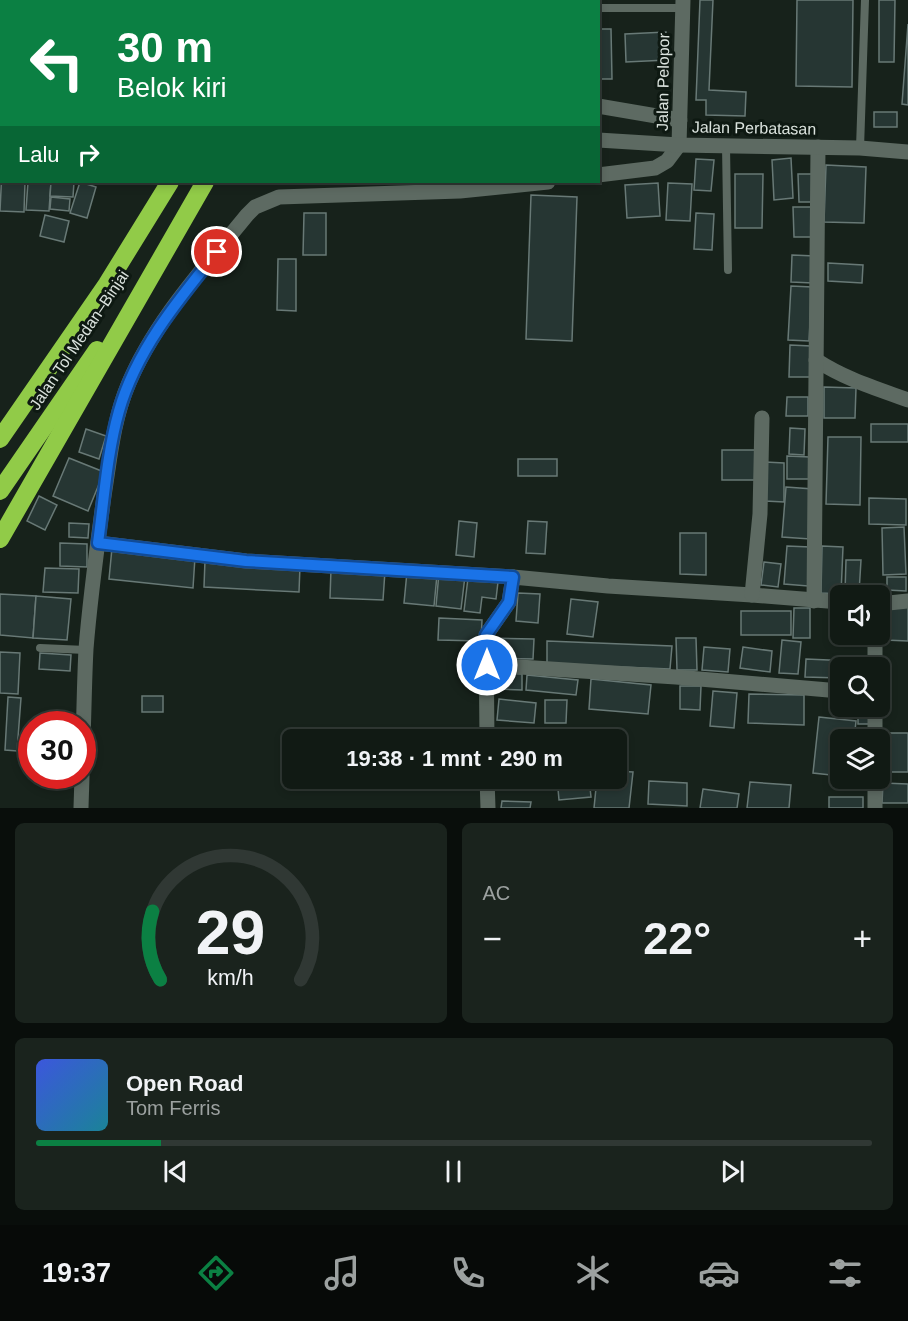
<!DOCTYPE html>
<html lang="id">
<meta charset="utf-8">
<style>
body{margin:0;font-family:Arial,sans-serif;background:#1a231d;color:#f1f3f6;height:100vh;display:flex;flex-direction:column;font-size:22px;white-space:nowrap}
*{box-sizing:border-box;margin:0}
p{font-size:20px;color:#9ca1a0}
.icon{flex:none;width:33px;height:33px;fill:none;stroke:currentColor;stroke-width:2;stroke-linecap:round;stroke-linejoin:round}
.map{position:relative;height:808px;overflow:hidden}
.sheet{display:flex;flex-direction:column;gap:15px;padding:15px;background:#090e0b;flex:1}
.sheet>*{flex:none}
.top-card{position:absolute;left:0px;top:0px;width:600px;height:183px;box-shadow:0 3px 9px #0003,0 0 0 2px #303834;background:#0b8043;color:#fff;overflow:hidden}
.tools{position:absolute;left:830px;top:585px;display:grid;gap:12px}
.tools a{display:grid;place-items:center;width:60px;height:60px;border-radius:9px;background:#111a14;box-shadow:0 3px 9px #0003,0 0 0 2px #303834;font-size:30px}
.speed{position:absolute;left:18px;top:711px;display:flex;gap:12px;font-size:30px;font-weight:700;text-align:center}
.speed>*{display:grid;place-content:center;width:78px;height:78px;border-radius:50%;background:#111a14;box-shadow:0 3px 9px #0003,0 0 0 2px #303834;line-height:1}
.speed .limit{border:9px solid #d22;background:#fff;color:#111}
.pin{position:absolute;display:grid;place-items:center;width:51px;height:51px;color:#fff;margin:-26px;border:3px solid #fff;border-radius:50%;box-shadow:0 2px 6px #0007}
.me{position:absolute;width:66px;margin:-33px;rotate:0deg;stroke-linejoin:round;filter:drop-shadow(0 0 4px #0008)}
.turn{display:flex;align-items:center;gap:21px;height:126px;padding:0 18px;font-size:27px}
.turn .icon{width:78px;height:78px;stroke-width:2.5}
.turn b{display:block;font-size:42px;line-height:51px}
.then{display:flex;align-items:center;height:57px;padding:0 18px;background:#0003;gap:12px;font-size:22px}
.big{font-size:45px;font-weight:700;line-height:1.1}
.sheet .card{flex:1;display:flex;flex-direction:column;justify-content:center;gap:9px;min-width:0;padding:0 21px;border-radius:9px;background:#1a231d}
.sheet .dial{align-items:center;gap:0}
.dial svg{height:156px;overflow:visible;fill:none;stroke:#303834;stroke-width:7;stroke-linecap:round;text-anchor:middle}
.dial text{fill:#f1f3f6;stroke:none}
.song{display:flex;align-items:center;gap:18px}
.cover{width:72px;height:72px;border-radius:9px;background:linear-gradient(135deg,hsl(230 70% 55%),hsl(190 70% 35%))}
.played{height:6px;border-radius:3px;background:linear-gradient(90deg,#0b8043 15%,#303834 15%)}
.keys{display:flex;justify-content:space-around;direction:ltr}
.heat{display:flex;justify-content:space-between;align-items:center;font-size:33px;direction:ltr}
.sheet .tiles{flex:1;display:grid;gap:15px;grid-template-columns:1fr 1fr}
.card:last-child{grid-column:span 2}
.trip{position:absolute;left:282px;top:729px;width:345px;height:60px;border-radius:9px;background:#111a14;box-shadow:0 3px 9px #0003,0 0 0 2px #303834;font-weight:700;line-height:60px;text-align:center}
.tabs{display:flex;height:96px;justify-content:space-around;align-items:center;background:#070a08;color:#9ca1a0}
.tabs .icon{width:42px;height:42px}
.tabs .active{color:#0b8043}
.tabs b{font-size:27px;color:#f1f3f6}
.map>svg:first-child{display:block}
</style>
<div class="map">
<svg width="908" height="808" viewBox="0 0 908 808">
<rect width="100%" height="100%" fill="#17221b"/>
<g fill="#263633" stroke="#687976" stroke-width="1.5">
<polygon points="700,0 713,0 709,90 746,92 745,116 706,115 706,100 696,100"/>
<polygon points="797,0 853,0 852,87 796,86"/>
<polygon points="879,0 895,0 894,62 879,62"/>
<polygon points="908,24 908,105 902,104"/>
<polygon points="598,29 611,29 612,79 598,79"/>
<polygon points="666,32 667,60 626,62 625,34"/>
<rect x="874" y="112" width="23" height="15"/>
<polygon points="791,158 793,198 774,200 772,160"/>
<polygon points="696,159 714,160 711,191 694,190"/>
<polygon points="826,165 866,167 864,223 824,222"/>
<polygon points="2,169 2,182 25,182 24,212 0,211"/>
<polygon points="735,174 763,174 762,228 735,228"/>
<polygon points="798,174 812,174 812,202 799,202"/>
<polygon points="28,182 51,182 49,211 26,210"/>
<polygon points="51,182 74,182 73,197 50,196"/>
<polygon points="80,182 96,187 87,218 70,213"/>
<polygon points="658,183 660,216 627,218 625,185"/>
<polygon points="668,183 692,184 690,221 666,220"/>
<polygon points="531,195 577,197 572,341 526,339"/>
<polygon points="51,197 70,199 69,211 50,209"/>
<polygon points="793,207 813,207 814,237 794,237"/>
<polygon points="304,213 326,213 326,255 303,255"/>
<polygon points="696,213 714,214 712,250 694,249"/>
<polygon points="45,215 69,221 64,242 40,236"/>
<polygon points="792,255 815,256 813,283 791,282"/>
<polygon points="278,259 296,259 296,311 277,310"/>
<polygon points="828,263 863,265 862,283 828,281"/>
<polygon points="791,286 812,287 809,341 788,340"/>
<polygon points="790,345 811,346 811,377 789,377"/>
<polygon points="824,387 856,388 855,418 824,418"/>
<polygon points="787,397 808,397 808,416 786,416"/>
<rect x="871" y="424" width="37" height="18"/>
<polygon points="790,428 805,429 804,455 789,454"/>
<polygon points="86,429 106,436 99,459 79,452"/>
<polygon points="828,437 861,437 860,505 826,504"/>
<rect x="722" y="450" width="34" height="30"/>
<polygon points="787,456 810,457 810,479 787,479"/>
<polygon points="69,458 104,472 88,511 53,496"/>
<rect x="518" y="459" width="39" height="17"/>
<polygon points="765,462 784,463 784,502 765,501"/>
<polygon points="786,487 813,489 810,539 782,537"/>
<polygon points="39,496 57,505 45,530 27,521"/>
<polygon points="869,498 906,499 906,525 869,524"/>
<polygon points="459,521 477,523 474,557 456,555"/>
<polygon points="528,521 547,522 545,554 526,553"/>
<polygon points="69,523 89,524 88,538 69,537"/>
<polygon points="904,527 906,574 883,575 882,528"/>
<polygon points="680,533 706,533 706,575 680,574"/>
<polygon points="60,543 87,544 87,567 60,566"/>
<polygon points="787,546 810,547 808,586 784,584"/>
<polygon points="822,546 843,547 841,594 821,593"/>
<polygon points="112,548 195,557 193,588 109,579"/>
<polygon points="205,560 300,566 299,592 204,587"/>
<polygon points="846,560 861,560 859,593 845,592"/>
<polygon points="764,562 781,564 778,587 761,585"/>
<polygon points="45,568 79,569 78,593 43,592"/>
<polygon points="331,569 385,571 383,600 330,598"/>
<polygon points="407,572 437,575 434,606 404,603"/>
<polygon points="439,573 465,576 461,609 436,606"/>
<polygon points="887,577 906,577 906,591 887,590"/>
<polygon points="468,578 498,582 496,599 482,597 480,613 464,611"/>
<polygon points="518,593 540,594 538,623 516,621"/>
<polygon points="0,594 36,596 33,638 0,635"/>
<polygon points="36,596 71,599 67,640 33,638"/>
<polygon points="571,599 598,602 593,637 567,634"/>
<polygon points="887,604 908,605 908,641 885,640"/>
<polygon points="794,608 810,608 810,638 793,638"/>
<rect x="741" y="611" width="50" height="24"/>
<polygon points="439,618 482,620 481,641 438,640"/>
<polygon points="490,638 534,639 533,659 490,658"/>
<polygon points="676,638 696,638 697,670 677,670"/>
<polygon points="782,640 801,642 798,674 779,673"/>
<polygon points="547,641 672,646 670,669 547,664"/>
<polygon points="704,647 730,649 728,672 702,670"/>
<polygon points="743,647 772,651 770,672 740,668"/>
<polygon points="0,652 20,653 18,694 0,693"/>
<polygon points="40,653 71,655 70,671 39,669"/>
<polygon points="806,659 851,661 851,668 840,668 840,678 805,677"/>
<polygon points="499,673 522,674 522,690 499,689"/>
<polygon points="527,675 578,680 576,695 526,690"/>
<polygon points="591,679 651,685 648,714 589,709"/>
<polygon points="680,686 701,686 700,710 680,709"/>
<polygon points="713,691 737,693 734,728 710,726"/>
<polygon points="749,694 804,695 804,725 748,723"/>
<rect x="142" y="696" width="21" height="16"/>
<polygon points="8,697 21,698 17,751 5,750"/>
<polygon points="499,699 536,703 534,723 497,720"/>
<polygon points="545,700 567,700 566,723 545,723"/>
<rect x="858" y="706" width="13" height="18"/>
<polygon points="819,717 856,721 854,740 840,740 840,776 813,773"/>
<rect x="885" y="733" width="23" height="39"/>
<polygon points="26,734 32,734 32,752 25,752"/>
<polygon points="616,771 633,772 629,808 594,808 597,778 616,778"/>
<polygon points="557,778 589,778 591,797 559,800"/>
<polygon points="649,781 687,783 687,806 648,804"/>
<polygon points="750,782 791,785 789,808 747,808"/>
<polygon points="883,783 908,784 908,803 882,803"/>
<polygon points="703,789 739,794 737,808 700,808"/>
<rect x="829" y="797" width="34" height="11"/>
<polygon points="502,801 531,802 530,808 501,808"/>
</g>
<g fill="none" stroke-linecap="round" stroke-linejoin="round">
<g stroke="#5d6a62" stroke-width="8">
<polyline points="598,8 682,8"/>
<polyline points="726,146 728,270"/>
<polyline points="860,148 865,0"/>
<polyline points="40,648 86,650"/>
</g>
<g stroke="#5d6a62" stroke-width="15">
<polyline points="215,2 216,0"/>
<polyline points="485,2 485,0"/>
<polyline points="0,31 2,31"/>
<polyline points="598,106 680,120"/>
<polyline points="0,146 2,147"/>
<polyline points="598,175 655,168 667,161 679,145 683,0"/>
<path d="M816,360C845,379 875,388 908,400"/>
<polyline points="98,543 246,561 513,577 608,586 752,595 840,602"/>
<polyline points="752,595 760,514 762,418"/>
<polyline points="814,601 818,147"/>
<polyline points="879,604 908,601"/>
<polyline points="875,634 875,668"/>
<polyline points="487,665 676,677 840,691"/>
<polyline points="487,740 486,635 509,602 513,577"/>
<polyline points="875,740 875,706"/>
<path d="M82,763C84,725 84,687 86,649C90,598 97,547 104,496C110,459 113,421 128,385C154,322 204,268 247,215L255,207L279,197L460,191L548,182"/>
<polyline points="487,778 488,808"/>
<polyline points="81,808 82,776"/>
<polyline points="875,808 875,778"/>
</g>
<g stroke="#5d6a62" stroke-width="15">
<polyline points="0,81 2,81"/>
<polyline points="598,140 679,145 860,148 908,152"/>
</g>
<g stroke="#91cb48" stroke-width="18">
<polyline points="272,2 273,0"/>
<polyline points="306,2 307,0"/>
<polyline points="0,439 107,284 170,182"/>
<polyline points="0,491 97,350"/>
<polyline points="0,539 205,182"/>
</g>
</g>
<g fill="none" stroke-linecap="round" stroke-linejoin="round">
<defs>
<path id="route" d="M217,252C178,300 136,351 119,411C107,453 104,500 98,543L246,561L513,577L509,602L486,635L487,665"/>
</defs>
<use href="#route" stroke="#114b97" stroke-width="15"/>
<use href="#route" stroke="#1a73e8" stroke-width="10"/>
</g>
<g text-anchor="middle" dominant-baseline="central" stroke-width="6" stroke-linejoin="round" paint-order="stroke">
<g font-size="16" fill="#dbe3de" stroke="#0e1912">
<text transform="translate(663 82) rotate(-89)">Jalan Pelopor</text>
<text transform="translate(754 128) rotate(1)">Jalan Perbatasan</text>
<text transform="translate(79 340) rotate(-56)">Jalan Tol Medan–Binjai</text>
</g>
</g>
</svg>
<div class="tools">
<a><svg class="icon" aria-label="sound" viewBox="0 0 24 24"><path d="M4 9h4l5-4v14l-5-4H4zM17 9q2 3 0 6"/></svg></a>
<a><svg class="icon" aria-label="search" viewBox="0 0 24 24"><circle cx="10" cy="10" r="6"/><path d="M15 15l6 6"/></svg></a>
<a><svg class="icon" aria-label="layers" viewBox="0 0 24 24"><path d="M12 4l9 5-9 5-9-5zM3 14l9 5 9-5"/></svg></a>
</div>
<div class="speed"><div class="limit">30</div></div>
<div class="pin" style="left:217px;top:252px;background:#d93025"><svg class="icon" aria-label="arrive" viewBox="0 0 24 24"><path d="M6 21V4h12l-3 4 3 4H6"/></svg></div>
<svg class="me" style="left:487px;top:665px" viewBox="-20 -20 40 40"><circle r="17" fill="#1a73e8" stroke="#fff" stroke-width="3"/><path d="M0-11L8 9 0 5-8 9z" fill="#fff"/></svg>
<div class="trip">19:38 · 1 mnt · 290 m</div>
<div class="top-card">
<div class="turn"><svg class="icon" aria-label="left" viewBox="0 0 24 24"><path d="M17 20v-9H6M10 6l-5 5 5 5"/></svg><div><b>30 m</b>Belok kiri</div></div>
<div class="then">Lalu<svg class="icon" aria-label="right" viewBox="0 0 24 24"><path d="M7 20v-9h11M14 6l5 5-5 5"/></svg></div>
</div>
</div>
<section class="sheet">
<div class="tiles">
<div class="card dial"><svg viewBox="0 0 100 80">
<path d="M14 69A42 42 0 1 1 86 69"/>
<path d="M14 69A42 42 0 0 1 10 34" stroke="#0b8043"/>
<text x="50" y="56" font-size="32" font-weight="700">29</text>
<text x="50" y="72" font-size="11">km/h</text>
</svg></div>
<div class="card"><p>AC</p>
<div class="heat"><a>−</a><b class="big">22°</b><a>+</a></div>
</div>
<div class="card">
<div class="song"><i class="cover"></i><div><b>Open Road</b><p>Tom Ferris</p></div></div>
<div class="played"></div>
<div class="keys"><svg class="icon" aria-label="previous" viewBox="0 0 24 24"><path d="M18 5L8 12l10 7zM5 5v14"/></svg><svg class="icon" aria-label="pause" viewBox="0 0 24 24"><path d="M8 5v14M16 5v14"/></svg><svg class="icon" aria-label="next" viewBox="0 0 24 24"><path d="M6 5l10 7-10 7zM19 5v14"/></svg></div>
</div>
</div>
</section>
<nav class="tabs">
<b>19:37</b>
<svg class="icon active" aria-label="directions" viewBox="0 0 24 24"><path d="M12 3l9 9-9 9-9-9zM9 14v-3h6M13 9l2 2-2 2"/></svg>
<svg class="icon" aria-label="music" viewBox="0 0 24 24"><path d="M9 18V5l10-2v13"/><circle cx="6" cy="18" r="3"/><circle cx="16" cy="16" r="3"/></svg>
<svg class="icon" aria-label="phone" viewBox="0 0 24 24"><path d="M5 4h4l2 5-3 2q2 4 5 5l2-3 5 2v4C11 20 4 13 5 4z"/></svg>
<svg class="icon" aria-label="climate" viewBox="0 0 24 24"><path d="M12 3v18M4 7l16 10M4 17L20 7"/></svg>
<svg class="icon" aria-label="car" viewBox="0 0 24 24"><path d="M5 17H2v-5l4-1 3-4h7l3 4 3 1v5h-3M9 17h6M6 11h13"/><circle cx="7" cy="17" r="2"/><circle cx="17" cy="17" r="2"/></svg>
<svg class="icon" aria-label="filters" viewBox="0 0 24 24"><path d="M4 7h16M4 17h16"/><circle cx="9" cy="7" r="2"/><circle cx="15" cy="17" r="2"/></svg>
</nav>
